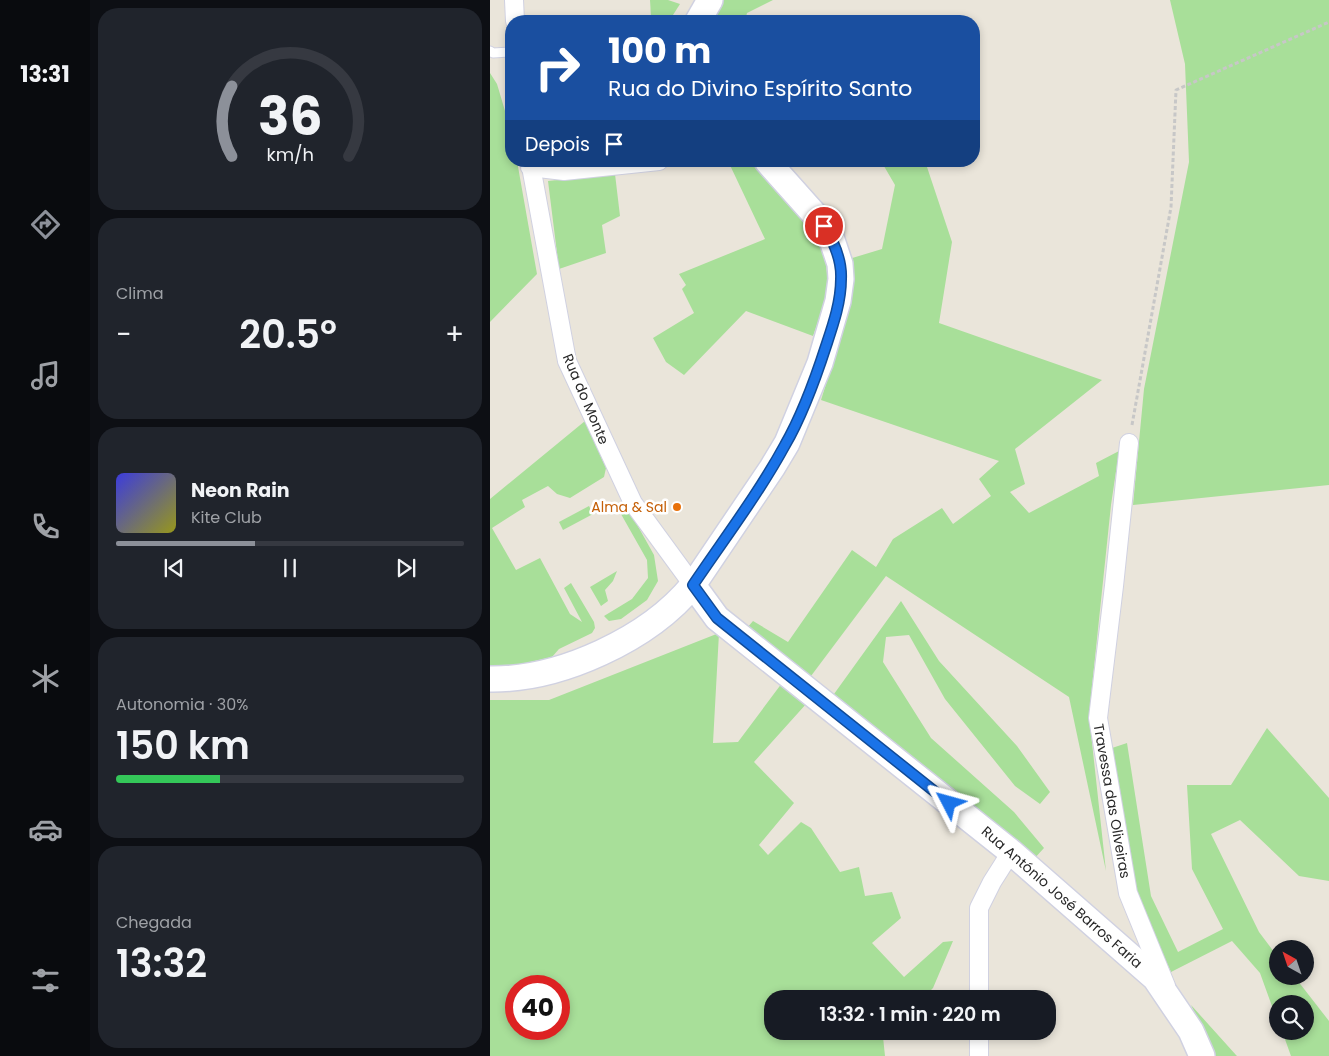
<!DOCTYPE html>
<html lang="pt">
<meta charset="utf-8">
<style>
body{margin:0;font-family:Poppins,sans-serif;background:#20242c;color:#f1f3f6;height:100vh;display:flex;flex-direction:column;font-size:19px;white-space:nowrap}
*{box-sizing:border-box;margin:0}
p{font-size:16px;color:#9ea1a6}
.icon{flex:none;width:28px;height:28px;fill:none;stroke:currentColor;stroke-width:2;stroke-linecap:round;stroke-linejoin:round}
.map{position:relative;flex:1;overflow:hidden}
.side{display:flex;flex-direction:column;gap:8px;padding:8px;background:#0d0f14;width:400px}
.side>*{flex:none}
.banner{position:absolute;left:15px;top:15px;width:475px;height:152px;border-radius:20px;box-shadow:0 2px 8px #0003;background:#1a4fa0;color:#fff;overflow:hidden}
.needle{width:32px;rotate:320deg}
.controls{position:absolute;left:779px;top:940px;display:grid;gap:10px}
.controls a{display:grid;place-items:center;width:45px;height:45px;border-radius:50%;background:#171b24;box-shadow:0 2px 8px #0003;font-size:25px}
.speed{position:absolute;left:15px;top:975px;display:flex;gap:10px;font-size:25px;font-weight:700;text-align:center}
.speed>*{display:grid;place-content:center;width:65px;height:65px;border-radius:50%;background:#171b24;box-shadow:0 2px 8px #0003;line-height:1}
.speed .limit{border:8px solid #d22;background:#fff;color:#111}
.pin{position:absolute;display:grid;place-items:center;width:42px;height:42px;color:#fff;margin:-21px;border:2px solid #fff;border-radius:50%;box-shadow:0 1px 5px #0007}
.me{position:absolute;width:55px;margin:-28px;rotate:309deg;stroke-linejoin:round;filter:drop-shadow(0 0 4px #0008)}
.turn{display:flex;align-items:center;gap:18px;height:105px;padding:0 20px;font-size:22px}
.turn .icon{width:65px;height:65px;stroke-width:2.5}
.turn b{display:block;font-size:35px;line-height:42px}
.then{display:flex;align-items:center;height:48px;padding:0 20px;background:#0003;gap:10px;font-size:19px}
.big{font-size:38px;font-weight:600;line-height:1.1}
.side .widget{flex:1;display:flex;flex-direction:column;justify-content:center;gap:8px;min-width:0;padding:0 18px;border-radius:20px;background:#20242c}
.side .dial{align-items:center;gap:0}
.dial svg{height:130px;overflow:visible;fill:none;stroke:#363941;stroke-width:7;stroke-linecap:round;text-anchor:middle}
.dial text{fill:#f1f3f6;stroke:none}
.song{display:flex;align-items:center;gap:15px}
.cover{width:60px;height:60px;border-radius:8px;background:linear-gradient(135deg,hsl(240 70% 55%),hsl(60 70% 35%))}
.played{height:5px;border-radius:2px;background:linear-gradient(90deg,#8c9099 40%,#363941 40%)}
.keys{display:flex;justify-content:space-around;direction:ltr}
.heat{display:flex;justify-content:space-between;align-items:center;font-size:28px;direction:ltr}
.charge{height:8px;border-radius:4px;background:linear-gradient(90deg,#34c759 30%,#363941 0)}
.trip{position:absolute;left:274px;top:990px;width:292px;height:50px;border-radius:20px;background:#171b24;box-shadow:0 2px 8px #0003;font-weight:600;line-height:50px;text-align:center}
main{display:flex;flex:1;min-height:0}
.menu{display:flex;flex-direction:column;width:90px;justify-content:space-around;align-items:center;background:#090b0e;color:#9ea1a6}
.menu .icon{width:35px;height:35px}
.menu .current{color:#8c9099}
.menu b{font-size:22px;color:#f1f3f6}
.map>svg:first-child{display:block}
</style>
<main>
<nav class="menu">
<b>13:31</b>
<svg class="icon current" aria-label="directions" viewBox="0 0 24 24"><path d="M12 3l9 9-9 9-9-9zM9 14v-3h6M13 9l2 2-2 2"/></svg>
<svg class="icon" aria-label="music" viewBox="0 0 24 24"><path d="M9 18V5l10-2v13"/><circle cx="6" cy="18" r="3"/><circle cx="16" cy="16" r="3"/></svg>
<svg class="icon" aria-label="phone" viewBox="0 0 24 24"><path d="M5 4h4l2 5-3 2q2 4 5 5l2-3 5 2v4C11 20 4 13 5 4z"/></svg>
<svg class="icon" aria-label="climate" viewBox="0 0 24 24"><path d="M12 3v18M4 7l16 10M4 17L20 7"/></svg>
<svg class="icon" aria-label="car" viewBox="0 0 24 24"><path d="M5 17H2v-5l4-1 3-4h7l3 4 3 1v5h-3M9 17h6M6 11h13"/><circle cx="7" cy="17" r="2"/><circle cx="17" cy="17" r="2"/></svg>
<svg class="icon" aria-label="filters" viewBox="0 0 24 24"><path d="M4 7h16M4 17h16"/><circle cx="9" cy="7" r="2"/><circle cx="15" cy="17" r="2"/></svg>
</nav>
<section class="side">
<div class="widget dial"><svg viewBox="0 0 100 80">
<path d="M14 69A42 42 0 1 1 86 69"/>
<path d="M14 69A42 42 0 0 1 14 26" stroke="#8c9099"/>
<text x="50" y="56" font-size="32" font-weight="700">36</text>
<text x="50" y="72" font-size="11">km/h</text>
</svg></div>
<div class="widget"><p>Clima</p>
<div class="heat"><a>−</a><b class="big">20.5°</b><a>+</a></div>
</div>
<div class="widget">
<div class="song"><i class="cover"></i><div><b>Neon Rain</b><p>Kite Club</p></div></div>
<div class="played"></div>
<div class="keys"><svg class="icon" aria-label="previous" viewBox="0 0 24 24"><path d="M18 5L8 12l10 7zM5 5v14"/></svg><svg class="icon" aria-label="pause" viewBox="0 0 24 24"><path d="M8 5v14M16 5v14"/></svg><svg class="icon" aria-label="next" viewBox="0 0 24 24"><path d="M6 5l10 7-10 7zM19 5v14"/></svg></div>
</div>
<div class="widget"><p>Autonomia · 30%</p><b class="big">150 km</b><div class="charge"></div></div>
<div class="widget"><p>Chegada</p><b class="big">13:32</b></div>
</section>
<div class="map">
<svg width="839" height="1056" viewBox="0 0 839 1056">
<rect width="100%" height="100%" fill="#eae5da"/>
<g fill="#a8df99" fill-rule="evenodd">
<polygon points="160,0 178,0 190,4 183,15 161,17"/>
<polygon points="234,0 283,0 257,13 255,21 222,21 227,7"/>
<polygon points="680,0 839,0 839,485 643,505 654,389 699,162 695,64"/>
<polygon points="0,73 7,84 21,131 21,161 27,161 47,274 0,322"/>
<polygon points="238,161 262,161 309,209 334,246 339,291 323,336 256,311 194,375 176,362 163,338 204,313 192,289 196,285 189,274 275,239"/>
<polygon points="391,161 435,161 462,242 449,323 612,380 525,449 535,484 520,492 539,513 609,476 606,463 629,451 621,505 599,715 616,871 579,697 396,576 321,676 257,628 263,621 298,642 362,550 386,567 403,539 452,508 463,524 501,496 489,479 509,461 331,400 361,304 359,259 392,249 405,185"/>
<polygon points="125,174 130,216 112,225 116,253 69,269 58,181"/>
<polygon points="95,421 116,468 114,477 80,498 67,494 58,486 32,500 35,507 2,528 26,570 50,558 80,614 92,622 74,588 81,583 104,622 105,628 102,633 69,649 62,657 23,666 0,668 0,499"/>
<polygon points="135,503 164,555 168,581 157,600 131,619 119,621 114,616 142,599 158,578 157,560 127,507"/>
<polygon points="99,506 103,514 73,530 69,522"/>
<polygon points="127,571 123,581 115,590 118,601 111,606 100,587"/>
<polygon points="411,601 449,661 527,746 560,792 550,804 525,786 455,699 419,635 396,637 393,662 441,738 524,812 554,848 543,860 344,694"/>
<path d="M229,633L223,743L248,742L292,683L317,703L264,762L304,803L269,845L278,855L311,822L321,828L350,872L369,867L375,896L402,892L411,918L382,943L414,977L453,942L463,941L443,988L432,999H282V1031H399L393,1037L395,1056H0V700H59ZM26,986H69V1029H26Z"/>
<polygon points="777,728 839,798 839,881 809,876 750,820 721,834 769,932 787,956 788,976 804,976 839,1021 839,1056 801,1056 792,1031 815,1031 815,1004 788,1004 787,1020 770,973 742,941 681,972 647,898 619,749 637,743 661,896 688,952 733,929 702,869 697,785 741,785"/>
<polygon points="701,1005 746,1055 747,1056 725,1056"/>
</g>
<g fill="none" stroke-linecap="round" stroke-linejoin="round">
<defs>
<polyline id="lane" points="0,51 3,53 21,52"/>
<g id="street">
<polyline points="24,0 25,21"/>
<polyline points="40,161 77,361 143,503 203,585"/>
<polyline points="40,167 74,171 169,161"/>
<polyline points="639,443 624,586 608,718 638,893 676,986"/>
<polyline points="489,999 489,908 502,882 521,852"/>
<polyline points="489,1031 489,1056"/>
</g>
<g id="secondary">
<polyline points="208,21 220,0"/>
<polyline points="203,585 227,618 521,852 665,978 701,1031 712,1056"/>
<path d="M0,679C70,680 159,639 203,585L282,468L297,443L330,363L348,301L351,279L350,264L341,237L334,225L277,161"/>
</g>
</defs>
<use href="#lane" stroke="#d0d1e1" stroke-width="11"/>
<use href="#street" stroke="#d0d1e1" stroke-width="20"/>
<use href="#secondary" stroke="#d0d1e1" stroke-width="28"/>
<polyline stroke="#c7c7c7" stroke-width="3" stroke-dasharray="4 2.5" stroke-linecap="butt" points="642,425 681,207 686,90 839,22"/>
<use href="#lane" stroke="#fff" stroke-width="9"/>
<use href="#street" stroke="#fff" stroke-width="18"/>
<use href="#secondary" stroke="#fff" stroke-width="25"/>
</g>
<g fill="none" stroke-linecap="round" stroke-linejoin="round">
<defs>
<path id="route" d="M334,226C344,242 352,260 351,279C351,302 343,325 336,346C325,380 313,414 295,445C269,493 234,539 203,585L227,618L459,803"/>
</defs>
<use href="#route" stroke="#114b97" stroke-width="12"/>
<use href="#route" stroke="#1a73e8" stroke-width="9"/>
</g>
<circle fill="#e8710a" stroke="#fff" stroke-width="2" cx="187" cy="507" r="5"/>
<g text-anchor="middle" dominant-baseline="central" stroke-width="5" stroke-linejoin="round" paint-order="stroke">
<g font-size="14" fill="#282828" stroke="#fff">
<text transform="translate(96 399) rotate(67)">Rua do Monte</text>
<text transform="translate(622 801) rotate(80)">Travessa das Oliveiras</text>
<text transform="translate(572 897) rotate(41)">Rua António José Barros Faria</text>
</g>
<g font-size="14" fill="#c56008" stroke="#fff" text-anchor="end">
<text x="177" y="507">Alma &amp; Sal</text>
</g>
</g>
</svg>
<div class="controls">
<a><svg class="needle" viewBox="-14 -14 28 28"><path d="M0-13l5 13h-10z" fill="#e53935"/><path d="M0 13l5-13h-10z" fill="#9ea1a6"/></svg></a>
<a><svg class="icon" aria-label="search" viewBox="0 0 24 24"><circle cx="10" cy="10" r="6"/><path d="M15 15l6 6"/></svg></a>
</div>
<div class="speed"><div class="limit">40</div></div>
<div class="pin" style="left:334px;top:226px;background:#d93025"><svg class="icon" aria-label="arrive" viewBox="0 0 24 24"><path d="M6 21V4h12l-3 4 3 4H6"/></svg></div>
<svg class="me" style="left:459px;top:803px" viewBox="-20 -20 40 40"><path d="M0-17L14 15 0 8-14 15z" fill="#1a73e8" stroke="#fff" stroke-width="4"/></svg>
<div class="trip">13:32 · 1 min · 220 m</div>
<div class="banner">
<div class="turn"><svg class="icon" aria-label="right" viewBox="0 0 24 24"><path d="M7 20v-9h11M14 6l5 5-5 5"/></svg><div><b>100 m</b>Rua do Divino Espírito Santo</div></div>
<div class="then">Depois<svg class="icon" aria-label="arrive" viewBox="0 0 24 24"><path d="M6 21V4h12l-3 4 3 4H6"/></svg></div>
</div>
</div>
</main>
